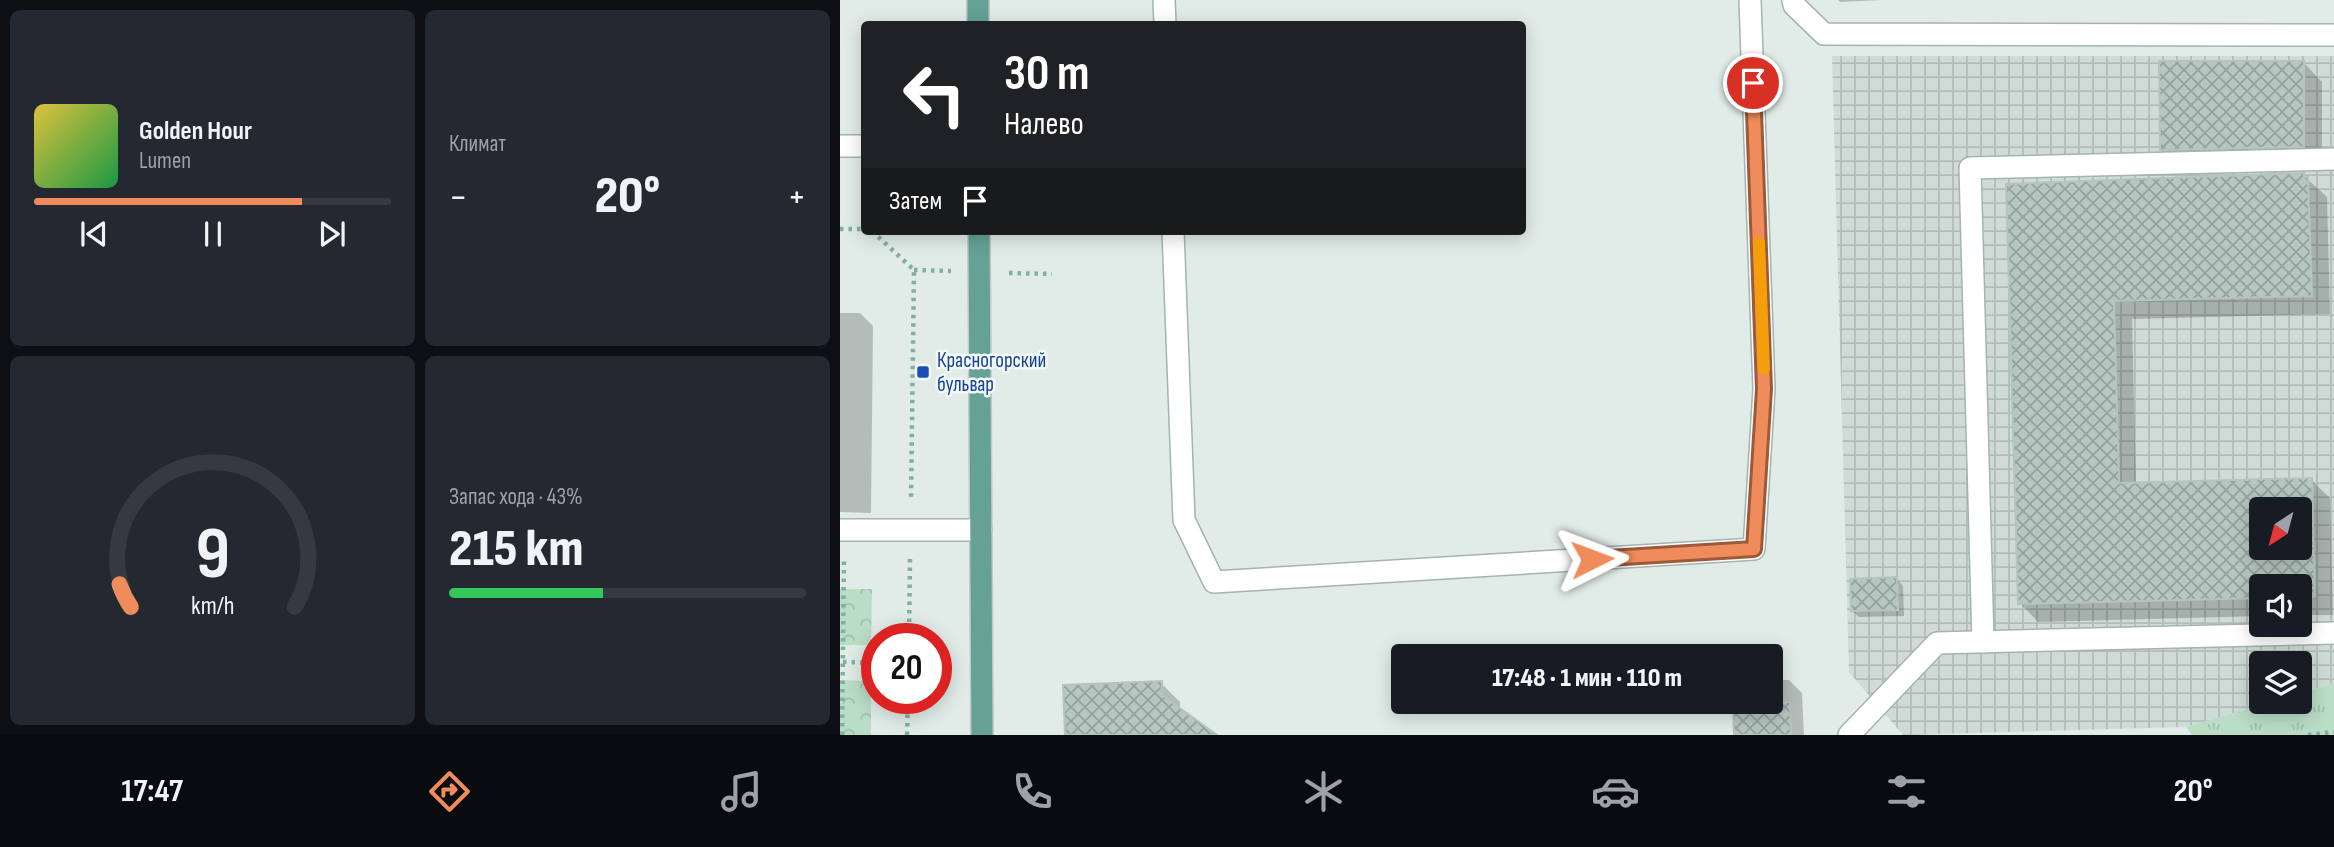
<!DOCTYPE html>
<html lang="ru">
<meta charset="utf-8">
<style>
body{margin:0;font-family:"Sofia Sans Condensed",sans-serif;background:#242831;color:#f1f3f6;height:100vh;display:flex;flex-direction:column;font-size:26px;white-space:nowrap}
*{box-sizing:border-box;margin:0}
p{font-size:23px;color:#9ea1a6}
.icon{flex:none;width:38px;height:38px;fill:none;stroke:currentColor;stroke-width:2;stroke-linecap:round;stroke-linejoin:round}
.map{position:relative;flex:1;overflow:hidden}
.sheet{display:flex;flex-direction:column;gap:10px;padding:10px;background:#0d0f14;width:840px}
.sheet>*{flex:none}
.banner{position:absolute;left:21px;top:21px;width:665px;height:214px;border-radius:7px;box-shadow:0 4px 18px #0003;background:#202124;color:#fff;overflow:hidden}
.needle{width:46px;rotate:216deg}
.tools{position:absolute;left:1409px;top:497px;display:grid;gap:14px}
.tools a{display:grid;place-items:center;width:63px;height:63px;border-radius:7px;background:#171b24;box-shadow:0 4px 18px #0003;font-size:35px}
.speed{position:absolute;left:21px;top:623px;display:flex;gap:14px;font-size:35px;font-weight:700;text-align:center}
.speed>*{display:grid;place-content:center;width:91px;height:91px;border-radius:50%;background:#171b24;box-shadow:0 4px 18px #0003;line-height:1}
.speed .limit{border:10px solid #d22;background:#fff;color:#111}
.pin{position:absolute;display:grid;place-items:center;width:60px;height:60px;color:#fff;margin:-30px;border:4px solid #fff;border-radius:50%;box-shadow:0 2px 7px #0007}
.me{position:absolute;width:77px;margin:-38px;rotate:87deg;stroke-linejoin:round;filter:drop-shadow(0 0 5px #0008)}
.turn{display:flex;align-items:center;gap:24px;height:147px;padding:0 28px;font-size:32px}
.turn .icon{width:91px;height:91px;stroke-width:2.5}
.turn b{display:block;font-size:49px;line-height:60px}
.then{display:flex;align-items:center;height:66px;padding:0 28px;background:#0003;gap:14px;font-size:26px}
.big{font-size:52px;font-weight:800;line-height:1.1}
.sheet .widget{flex:1;display:flex;flex-direction:column;justify-content:center;gap:10px;min-width:0;padding:0 24px;border-radius:10px;background:#242831}
.sheet .dial{align-items:center;gap:0}
.dial svg{height:182px;overflow:visible;fill:none;stroke:#363941;stroke-width:7;stroke-linecap:round;text-anchor:middle}
.dial text{fill:#f1f3f6;stroke:none}
.song{display:flex;align-items:center;gap:21px}
.cover{width:84px;height:84px;border-radius:10px;background:linear-gradient(135deg,hsl(50 70% 55%),hsl(140 70% 35%))}
.played{height:7px;border-radius:4px;background:linear-gradient(90deg,#f08b5b 75%,#363941 75%)}
.keys{display:flex;justify-content:space-around;direction:ltr}
.heat{display:flex;justify-content:space-between;align-items:center;font-size:38px;direction:ltr}
.charge{height:10px;border-radius:5px;background:linear-gradient(90deg,#34c759 43%,#363941 0)}
.sheet .tiles{flex:1;display:grid;gap:10px;grid-template-columns:repeat(2,1fr)}
.trip{position:absolute;left:551px;top:644px;width:392px;height:70px;border-radius:7px;background:#171b24;box-shadow:0 4px 18px #0003;font-weight:800;line-height:70px;text-align:center}
.tab-bar{display:flex;height:112px;justify-content:space-around;align-items:center;background:#090b0e;color:#9ea1a6}
.tab-bar .icon{width:49px;height:49px}
.tab-bar .current{color:#f08b5b}
.tab-bar b{font-size:32px;color:#f1f3f6}
main{display:flex;flex:1;min-height:0}
.map>svg:first-child{display:block}
</style>
<main>
<section class="sheet">
<div class="tiles">
<div class="widget">
<div class="song"><i class="cover"></i><div><b>Golden Hour</b><p>Lumen</p></div></div>
<div class="played"></div>
<div class="keys"><svg class="icon" aria-label="previous" viewBox="0 0 24 24"><path d="M18 5L8 12l10 7zM5 5v14"/></svg><svg class="icon" aria-label="pause" viewBox="0 0 24 24"><path d="M8 5v14M16 5v14"/></svg><svg class="icon" aria-label="next" viewBox="0 0 24 24"><path d="M6 5l10 7-10 7zM19 5v14"/></svg></div>
</div>
<div class="widget"><p>Климат</p>
<div class="heat"><a>−</a><b class="big">20°</b><a>+</a></div>
</div>
<div class="widget dial"><svg viewBox="0 0 100 80">
<path d="M14 69A42 42 0 1 1 86 69"/>
<path d="M14 69A42 42 0 0 1 9 59" stroke="#f08b5b"/>
<text x="50" y="56" font-size="32" font-weight="700">9</text>
<text x="50" y="72" font-size="11">km/h</text>
</svg></div>
<div class="widget"><p>Запас хода · 43%</p><b class="big">215 km</b><div class="charge"></div></div>
</div>
</section>
<div class="map">
<svg width="1494" height="735" viewBox="0 0 1494 735">
<defs>
<pattern id="industrial-grid" width="8" height="8" patternUnits="userSpaceOnUse" patternTransform="scale(1.75)"><rect width="8" height="8" fill="#d0dbd7"/><path d="M0 4h8M4 0v8" fill="none" stroke="#b2bdb9"/></pattern>
<pattern id="grass-tufts" width="24" height="20" patternUnits="userSpaceOnUse" patternTransform="scale(1.75)"><rect width="24" height="20" fill="#baddc6"/><path d="M3 7l-1-3M5 7V3M7 7l1-3M15 17l-1-3M17 17v-4M19 17l1-3" fill="none" stroke="#a0bfab"/></pattern>
<pattern id="park-crowns" width="20" height="18" patternUnits="userSpaceOnUse" patternTransform="scale(1.75)"><rect width="20" height="18" fill="#baddc6"/><path d="M2 6a3 3 0 1 1 6 0M12 15a3 3 0 1 1 6 0" fill="none" stroke="#a0bfab"/></pattern>
<pattern id="building-cross-hatch" width="8" height="8" patternUnits="userSpaceOnUse" patternTransform="scale(1.75)"><rect width="8" height="8" fill="#b7c6c1"/><path d="M0 0l8 8M0 8l8-8" fill="none" stroke="#94a29e"/></pattern>
</defs>
<rect width="100%" height="100%" fill="#e1ece8"/>
<path fill="url(#industrial-grid)" fill-rule="evenodd" d="M992,56H1494V683L1460,693V663H1421V702H1431L1346,727L1063,735L1009,672ZM1421,509H1460V548H1421ZM1421,586H1460V625H1421Z"/>
<polygon fill="url(#grass-tufts)" points="1494,683 1494,735 1352,735 1346,727 1431,702 1460,702 1460,693"/>
<g fill="url(#park-crowns)">
<polygon points="0,589 32,589 31,645 0,645"/>
<polygon points="0,680 31,681 31,735 0,735"/>
</g>
<g fill="#0003" fill-rule="evenodd">
<polygon points="998,0 1044,0 1000,2"/>
<polygon points="1464,63 1482,82 1482,165 1340,168 1322,149"/>
<path d="M1463,175L1487,197L1490,314L1292,319L1296,484L1471,480L1490,498L1493,615H1460V586H1421V616L1198,622L1180,603L1168,186ZM1421,509H1460V548H1421Z"/>
<polygon points="0,313 20,313 33,326 31,513 0,512"/>
<polygon points="1057,579 1063,586 1064,616 1019,617 1012,611"/>
<polygon points="931,680 949,680 962,693 964,735 896,735 895,702 931,702"/>
<polygon points="321,683 340,702 340,710 374,735 227,735"/>
</g>
<g fill="url(#building-cross-hatch)" stroke="#b4c5bf" stroke-width="2" fill-rule="evenodd">
<polygon points="1319,61 1464,61 1464,147 1320,150"/>
<path d="M1464,173V177H1468L1472,296L1274,301L1279,483L1472,478L1475,596L1460,597V586H1421V598L1178,604L1166,184ZM1421,509H1460V548H1421Z"/>
<polygon points="1057,577 1058,610 1011,611 1010,579"/>
<polygon points="322,681 322,695 377,735 225,735 223,685"/>
<polygon points="893,702 950,702 951,735 894,735"/>
</g>
<g fill="none" stroke-linecap="round" stroke-linejoin="round">
<defs>
<g id="minor">
<polyline points="324,0 325,24"/>
<polyline points="953,0 954,5 984,34 1494,35"/>
<polyline points="0,146 24,146"/>
<polyline points="333,231 344,520 374,582 914,549 924,389 910,0"/>
<polyline points="0,530 141,530"/>
<polyline points="1143,642 1130,168 1494,159"/>
<polyline points="1009,735 1097,643 1494,633"/>
</g>
<g id="major">
<polyline points="138,24 138,0"/>
<polyline points="139,231 142,735"/>
</g>
</defs>
<use href="#minor" stroke="#a4b4af" stroke-width="24"/>
<use href="#major" stroke="#c1c8c7" stroke-width="24"/>
<g stroke="#82afa4" stroke-width="4.5" stroke-dasharray="3.5 5" stroke-linecap="butt">
<polyline points="0,229 24,229"/>
<polyline points="32,231 74,270 71,501"/>
<polyline points="74,270 111,271"/>
<polyline points="169,273 212,274"/>
<polyline points="69,639 70,559"/>
<polyline points="3,662 37,663"/>
<polyline points="2,735 4,557"/>
<polyline points="67,735 68,698"/>
<polyline points="1468,735 1494,732"/>
</g>
<use href="#minor" stroke="#fff" stroke-width="21"/>
<use href="#major" stroke="#66a196" stroke-width="21"/>
</g>
<g fill="none" stroke-linecap="round" stroke-linejoin="round">
<defs>
<polyline id="route" points="752,559 914,549 924,389 913,83"/>
</defs>
<use href="#route" stroke="#9c5a3b" stroke-width="18"/>
<use href="#route" stroke="#f08b5b" stroke-width="12"/>
<polyline stroke="#f59e0b" stroke-width="12" points="919,243 924,369"/>
</g>
<rect fill="#1a4fb4" stroke="#f2f8f5" stroke-width="2.5" x="76" y="365" width="14" height="14" rx="3.5"/>
<g text-anchor="middle" dominant-baseline="central" stroke-width="5" stroke-linejoin="round" paint-order="stroke">
<g font-size="21" fill="#164399" stroke="#f2f8f5" text-anchor="start">
<text x="97" y="360">Красногорский<tspan x="97" dy="24">бульвар</tspan></text>
</g>
</g>
</svg>
<div class="tools">
<a><svg class="needle" viewBox="-14 -14 28 28"><path d="M0-13l5 13h-10z" fill="#e53935"/><path d="M0 13l5-13h-10z" fill="#9ea1a6"/></svg></a>
<a><svg class="icon" aria-label="sound" viewBox="0 0 24 24"><path d="M4 9h4l5-4v14l-5-4H4zM17 9q2 3 0 6"/></svg></a>
<a><svg class="icon" aria-label="layers" viewBox="0 0 24 24"><path d="M12 4l9 5-9 5-9-5zM3 14l9 5 9-5"/></svg></a>
</div>
<div class="speed"><div class="limit">20</div></div>
<div class="pin" style="left:913px;top:83px;background:#d93025"><svg class="icon" aria-label="arrive" viewBox="0 0 24 24"><path d="M6 21V4h12l-3 4 3 4H6"/></svg></div>
<svg class="me" style="left:752px;top:559px" viewBox="-20 -20 40 40"><path d="M0-17L14 15 0 8-14 15z" fill="#f08b5b" stroke="#fff" stroke-width="4"/></svg>
<div class="trip">17:48 · 1 мин · 110 m</div>
<div class="banner">
<div class="turn"><svg class="icon" aria-label="left" viewBox="0 0 24 24"><path d="M17 20v-9H6M10 6l-5 5 5 5"/></svg><div><b>30 m</b>Налево</div></div>
<div class="then">Затем<svg class="icon" aria-label="arrive" viewBox="0 0 24 24"><path d="M6 21V4h12l-3 4 3 4H6"/></svg></div>
</div>
</div>
</main>
<nav class="tab-bar">
<b>17:47</b>
<svg class="icon current" aria-label="directions" viewBox="0 0 24 24"><path d="M12 3l9 9-9 9-9-9zM9 14v-3h6M13 9l2 2-2 2"/></svg>
<svg class="icon" aria-label="music" viewBox="0 0 24 24"><path d="M9 18V5l10-2v13"/><circle cx="6" cy="18" r="3"/><circle cx="16" cy="16" r="3"/></svg>
<svg class="icon" aria-label="phone" viewBox="0 0 24 24"><path d="M5 4h4l2 5-3 2q2 4 5 5l2-3 5 2v4C11 20 4 13 5 4z"/></svg>
<svg class="icon" aria-label="climate" viewBox="0 0 24 24"><path d="M12 3v18M4 7l16 10M4 17L20 7"/></svg>
<svg class="icon" aria-label="car" viewBox="0 0 24 24"><path d="M5 17H2v-5l4-1 3-4h7l3 4 3 1v5h-3M9 17h6M6 11h13"/><circle cx="7" cy="17" r="2"/><circle cx="17" cy="17" r="2"/></svg>
<svg class="icon" aria-label="filters" viewBox="0 0 24 24"><path d="M4 7h16M4 17h16"/><circle cx="9" cy="7" r="2"/><circle cx="15" cy="17" r="2"/></svg>
<b>20°</b>
</nav>
